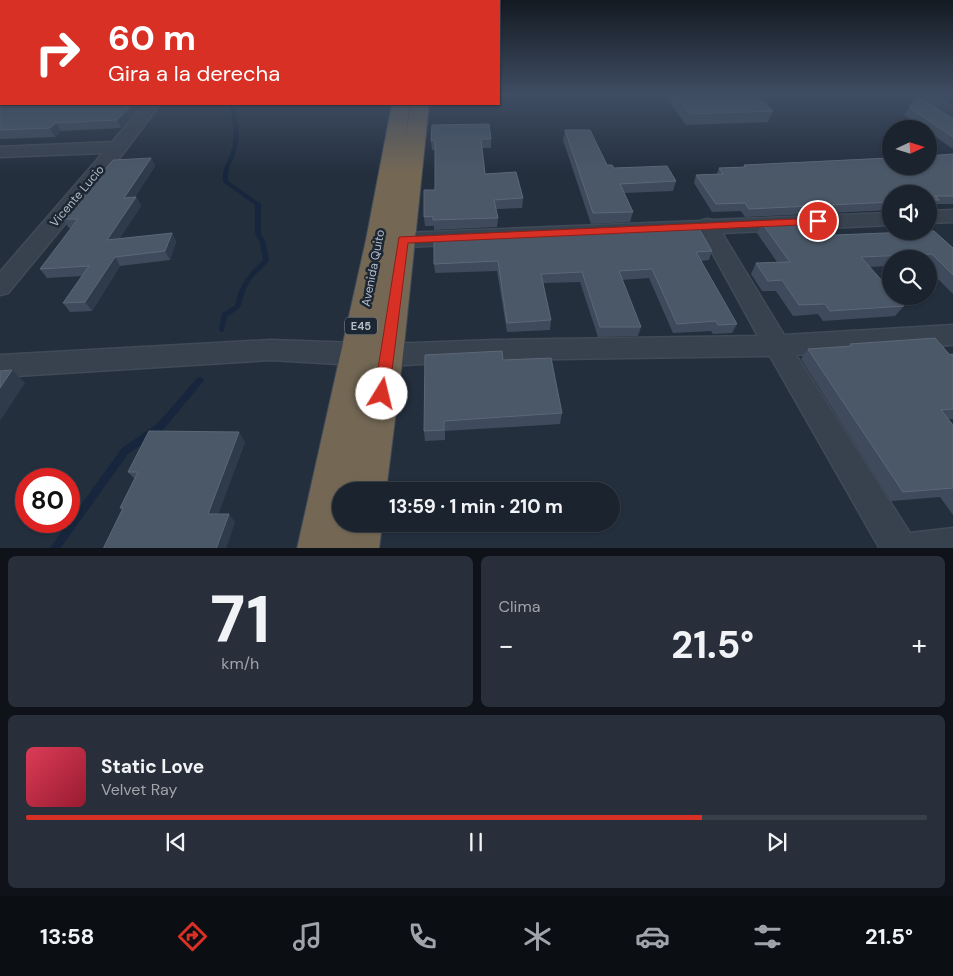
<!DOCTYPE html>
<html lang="es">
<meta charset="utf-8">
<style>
body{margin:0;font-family:"DM Sans",sans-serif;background:#282f3a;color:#f1f3f6;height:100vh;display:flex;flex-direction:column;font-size:19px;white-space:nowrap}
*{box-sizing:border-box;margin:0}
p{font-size:16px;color:#a0a4aa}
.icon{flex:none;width:28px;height:28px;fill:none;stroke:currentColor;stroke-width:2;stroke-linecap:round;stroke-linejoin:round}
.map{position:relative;height:548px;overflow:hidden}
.side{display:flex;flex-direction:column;gap:8px;padding:8px;background:#0f1319;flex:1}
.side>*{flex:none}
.guide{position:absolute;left:0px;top:0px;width:500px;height:105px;box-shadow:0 1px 4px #0004,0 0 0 1px #39404a;background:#d93025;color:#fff;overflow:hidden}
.needle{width:32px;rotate:86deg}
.tools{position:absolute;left:882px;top:120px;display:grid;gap:10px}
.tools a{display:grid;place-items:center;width:55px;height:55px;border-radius:50%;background:#1b232e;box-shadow:0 1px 4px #0004,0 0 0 1px #39404a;font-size:25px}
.speed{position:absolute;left:15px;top:468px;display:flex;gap:10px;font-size:25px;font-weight:700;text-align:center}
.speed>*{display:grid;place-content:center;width:65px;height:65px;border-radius:50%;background:#1b232e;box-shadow:0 1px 4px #0004,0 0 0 1px #39404a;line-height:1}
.speed .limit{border:8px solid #d22;background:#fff;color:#111}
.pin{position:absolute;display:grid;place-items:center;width:42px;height:42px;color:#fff;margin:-21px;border:2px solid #fff;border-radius:50%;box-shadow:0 1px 5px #0007}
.me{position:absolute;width:55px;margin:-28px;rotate:9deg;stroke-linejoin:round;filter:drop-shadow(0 0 4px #0008)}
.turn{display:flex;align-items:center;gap:18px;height:105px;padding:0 25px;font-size:22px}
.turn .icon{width:65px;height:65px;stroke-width:2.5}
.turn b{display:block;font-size:35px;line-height:42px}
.big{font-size:38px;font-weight:700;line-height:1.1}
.side .card{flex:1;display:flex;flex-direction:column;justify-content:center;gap:8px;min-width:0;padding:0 18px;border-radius:8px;background:#282f3a}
.side .dial{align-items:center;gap:0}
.dial b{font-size:65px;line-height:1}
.song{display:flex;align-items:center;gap:15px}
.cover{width:60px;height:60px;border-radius:8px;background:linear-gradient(135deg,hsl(350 70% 55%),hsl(350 70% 35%))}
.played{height:5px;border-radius:2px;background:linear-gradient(90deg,#d93025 75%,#39404a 75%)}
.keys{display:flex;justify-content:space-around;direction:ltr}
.heat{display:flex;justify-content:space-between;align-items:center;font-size:28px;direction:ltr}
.side .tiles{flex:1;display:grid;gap:8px;grid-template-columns:1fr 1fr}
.card:last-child{grid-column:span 2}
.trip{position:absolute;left:332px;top:482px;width:288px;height:50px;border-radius:25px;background:#1b232e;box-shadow:0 1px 4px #0004,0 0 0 1px #39404a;font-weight:700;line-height:50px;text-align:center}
.tab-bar{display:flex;height:80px;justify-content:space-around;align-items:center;background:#0b0e12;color:#a0a4aa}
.tab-bar .icon{width:35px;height:35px}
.tab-bar .selected{color:#d93025}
.tab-bar b{font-size:22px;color:#f1f3f6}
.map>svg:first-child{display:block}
</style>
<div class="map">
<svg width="953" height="549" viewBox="0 0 953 549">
<rect width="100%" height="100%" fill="#242f3e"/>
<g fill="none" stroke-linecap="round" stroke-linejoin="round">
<g fill="#17263c" fill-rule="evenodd">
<path d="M229,104H233C238,119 241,135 236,151C232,164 227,167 228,181L261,204V233L266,243L269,261C262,269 253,275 248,285C239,301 247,307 227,316L224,331L222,332L220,331L219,329L222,313L228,310L235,305L238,293L243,283L251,272L263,260L260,243L255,233V205L223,182C222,167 227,165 231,152C236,136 233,120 229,104Z"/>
<polygon points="200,377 203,378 204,380 203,382 163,430 128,454 60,549 49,549 122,448 157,424 197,378"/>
</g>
<defs>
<g id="street">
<polygon points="917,95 935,95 953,107 953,119 948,117"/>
<polygon points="145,104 160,104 125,151 8,293 0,295 0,272 103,153 0,157 0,147 112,142"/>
<polygon points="953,210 953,222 929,223 929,211"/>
<polygon points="891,213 891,225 722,233 784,335 953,325 953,345 796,355 910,533 953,528 953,549 880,549 770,356 495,360 387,366 378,362 374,355 378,348 387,344 495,340 758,336 702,234 403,247 396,245 393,240 396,235 403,233 700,221 707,219 713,220"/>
<polygon points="271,340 356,343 365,347 369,354 365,361 356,365 271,360 0,377 0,355"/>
</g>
<polygon id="highway" points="392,104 410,104 405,138 411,104 429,104 403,355 386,491 341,491 341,524 382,524 379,549 297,549 366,240"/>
</defs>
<use href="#street" stroke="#414a57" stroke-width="3"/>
<use href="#highway" stroke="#434c59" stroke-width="2"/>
<use href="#street" fill="#38414e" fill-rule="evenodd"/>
<use href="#highway" fill="#746855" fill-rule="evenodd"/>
</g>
<g fill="#3f4b5c">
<polygon points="0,95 144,104 121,128 61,131 55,137 0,139"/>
<polygon points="664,95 756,95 773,111 768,122 686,125"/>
<polygon points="917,96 953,119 953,149 929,132 929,129 925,129 904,115"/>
<polygon points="565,130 607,165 614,168 676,181 673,191 624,193 633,212 630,222 591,224 563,140"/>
<polygon points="491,139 491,148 482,148 485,174 523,198 522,208 496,209 498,218 497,227 434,230 434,226 425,226 424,217 435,190 435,150 432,150 431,141"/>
<polygon points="953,154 953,204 936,204 933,208 929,208 929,194 891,194 891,210 745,217 741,211 712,212 694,183 696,175 717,174 719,168 743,167 744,165"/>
<polygon points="151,158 155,166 135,197 136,197 141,206 119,239 172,233 176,242 170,260 120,266 92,311 70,312 63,303 82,276 47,278 40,269 71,228 69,228 63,219"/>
<polygon points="762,223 835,235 953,248 953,294 929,270 929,259 891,259 891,266 869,267 904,306 895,316 823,321 818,314 793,316 776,291 762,291 751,274 756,263 777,262 757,233"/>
<polygon points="534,234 712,251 709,260 701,261 737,324 732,333 713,334 711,331 673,333 649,278 622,280 641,327 638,336 598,337 580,282 543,283 551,320 550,330 507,332 497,271 435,273 434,264 534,236"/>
<polygon points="850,344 953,354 953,419 948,419 953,425 953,515 940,497 891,501 801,359 808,349 847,347"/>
<polygon points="503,360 562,413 560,424 445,431 445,440 425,441 424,431"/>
<polygon points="245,442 218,514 235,522 122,509 120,508 135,479 128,472"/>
</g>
<g fill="#2f3b4b">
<polygon points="133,104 144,104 121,128 117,120"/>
<polygon points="56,123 61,131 55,137 50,128"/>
<polygon points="151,158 155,166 129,206 124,198"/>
<polygon points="136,197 141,206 112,249 107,240"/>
<polygon points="172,233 176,242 170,260 165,251"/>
<polygon points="115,257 120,266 92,311 85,302"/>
<polygon points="12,370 25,383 0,421 0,388"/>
<polygon points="239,432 245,442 215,522 208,514"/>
<polygon points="229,514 235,522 226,549 216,549"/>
</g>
<g fill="#4b5868" stroke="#5c6777">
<polygon points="0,95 1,95 1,104 133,104 117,120 56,123 50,128 0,130"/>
<polygon points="675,95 756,95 773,111 690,114"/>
<polygon points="917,96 953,119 953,137 909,107"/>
<polygon points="489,124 491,139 481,139 485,174 516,172 523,198 494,200 498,218 433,220 433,216 424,217 424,190 435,190 435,140 431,141 432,125"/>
<polygon points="565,130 590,130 607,165 612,165 614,168 667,166 676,181 620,184 633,212 593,213"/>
<polygon points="953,154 953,196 935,196 939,200 929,200 929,194 891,194 891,202 749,209 745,203 716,204 696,175 723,174 719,168 746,167 744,165 891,158 891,166 929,166 929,156"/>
<polygon points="151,158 124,198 136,197 107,240 172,233 165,251 115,257 85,302 63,303 89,266 40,269 78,219 63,219 113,160"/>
<polygon points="822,220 835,235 934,231 953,248 953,275 932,254 861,257 891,291 891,296 896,296 904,306 830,311 825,304 799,305 782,280 768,281 756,263 790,262 762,223"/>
<polygon points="698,227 712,251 696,252 737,324 718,325 716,321 677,324 652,269 619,271 641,327 600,327 582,272 541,274 551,320 507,323 498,261 434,264 434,238 535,236 534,234"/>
<polygon points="935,338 950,355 953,354 953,409 941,410 953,425 953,488 903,492 808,349 852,346 850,344"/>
<polygon points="502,351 503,360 551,358 562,413 444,421 444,430 424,431 425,355"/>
<polygon points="12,370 0,388 0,371"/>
<polygon points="149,431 239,432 208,514 229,514 216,549 103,549 123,508 120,508 138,472 128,472"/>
</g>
<linearGradient id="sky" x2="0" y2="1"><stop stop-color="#141a22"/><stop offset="0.55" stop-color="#3f4d63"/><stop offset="1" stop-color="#3f4d63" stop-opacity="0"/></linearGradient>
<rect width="953" height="172" fill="url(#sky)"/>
<polygon fill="#d93025" stroke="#8d1f18" points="818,218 823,221 821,224 408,243 389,394 386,398 382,400 377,398 374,394 399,237"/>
<g text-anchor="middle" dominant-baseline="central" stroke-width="5" stroke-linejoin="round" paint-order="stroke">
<rect fill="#1d2633" stroke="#878f9c" stroke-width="1" x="345" y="317.5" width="32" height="17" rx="4"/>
<g font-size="11" font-weight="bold" fill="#b4bcc9">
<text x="361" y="326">E45</text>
</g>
<g font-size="12" fill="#b4bcc9" stroke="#1d2633">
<text transform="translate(77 196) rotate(-50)">Vicente Lucio</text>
<text transform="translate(373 268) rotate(-79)">Avenida Quito</text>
</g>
</g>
</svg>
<div class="tools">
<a><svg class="needle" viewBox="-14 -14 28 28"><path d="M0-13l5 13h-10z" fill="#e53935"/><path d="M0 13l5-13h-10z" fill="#a0a4aa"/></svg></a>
<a><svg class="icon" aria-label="sound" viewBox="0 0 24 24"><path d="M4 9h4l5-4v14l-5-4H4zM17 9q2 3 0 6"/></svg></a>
<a><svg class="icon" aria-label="search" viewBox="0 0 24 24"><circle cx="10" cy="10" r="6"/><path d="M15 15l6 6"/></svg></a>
</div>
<div class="speed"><div class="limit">80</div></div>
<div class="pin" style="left:818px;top:221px;background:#d93025"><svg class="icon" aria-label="arrive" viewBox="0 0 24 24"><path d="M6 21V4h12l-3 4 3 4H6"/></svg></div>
<svg class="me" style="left:382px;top:394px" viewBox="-20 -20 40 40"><circle r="19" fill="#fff"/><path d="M0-13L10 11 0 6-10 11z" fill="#d93025"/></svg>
<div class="trip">13:59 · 1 min · 210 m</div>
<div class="guide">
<div class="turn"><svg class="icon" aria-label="right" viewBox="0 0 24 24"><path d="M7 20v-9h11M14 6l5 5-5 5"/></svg><div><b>60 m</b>Gira a la derecha</div></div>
</div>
</div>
<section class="side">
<div class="tiles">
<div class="card dial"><b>71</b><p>km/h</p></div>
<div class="card"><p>Clima</p>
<div class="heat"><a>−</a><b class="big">21.5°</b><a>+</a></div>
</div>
<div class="card">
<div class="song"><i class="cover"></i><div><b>Static Love</b><p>Velvet Ray</p></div></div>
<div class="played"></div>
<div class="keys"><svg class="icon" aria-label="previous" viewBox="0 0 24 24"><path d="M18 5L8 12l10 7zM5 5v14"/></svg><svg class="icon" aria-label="pause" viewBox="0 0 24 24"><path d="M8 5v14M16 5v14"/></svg><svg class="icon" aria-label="next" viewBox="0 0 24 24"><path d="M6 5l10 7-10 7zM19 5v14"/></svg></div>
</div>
</div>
</section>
<nav class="tab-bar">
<b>13:58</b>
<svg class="icon selected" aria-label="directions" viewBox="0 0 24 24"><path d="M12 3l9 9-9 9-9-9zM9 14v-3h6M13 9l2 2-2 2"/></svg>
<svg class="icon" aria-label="music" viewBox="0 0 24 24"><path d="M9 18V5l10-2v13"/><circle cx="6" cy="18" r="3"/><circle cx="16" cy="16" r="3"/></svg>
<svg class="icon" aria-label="phone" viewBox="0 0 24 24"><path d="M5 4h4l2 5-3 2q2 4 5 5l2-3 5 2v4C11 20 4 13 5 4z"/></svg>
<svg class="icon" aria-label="climate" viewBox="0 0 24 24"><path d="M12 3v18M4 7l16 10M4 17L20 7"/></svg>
<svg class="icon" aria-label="car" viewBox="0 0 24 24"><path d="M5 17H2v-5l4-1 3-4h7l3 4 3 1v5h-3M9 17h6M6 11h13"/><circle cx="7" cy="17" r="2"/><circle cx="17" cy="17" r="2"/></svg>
<svg class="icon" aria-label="filters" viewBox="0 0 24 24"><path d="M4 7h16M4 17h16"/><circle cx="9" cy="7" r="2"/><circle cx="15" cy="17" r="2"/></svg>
<b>21.5°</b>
</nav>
